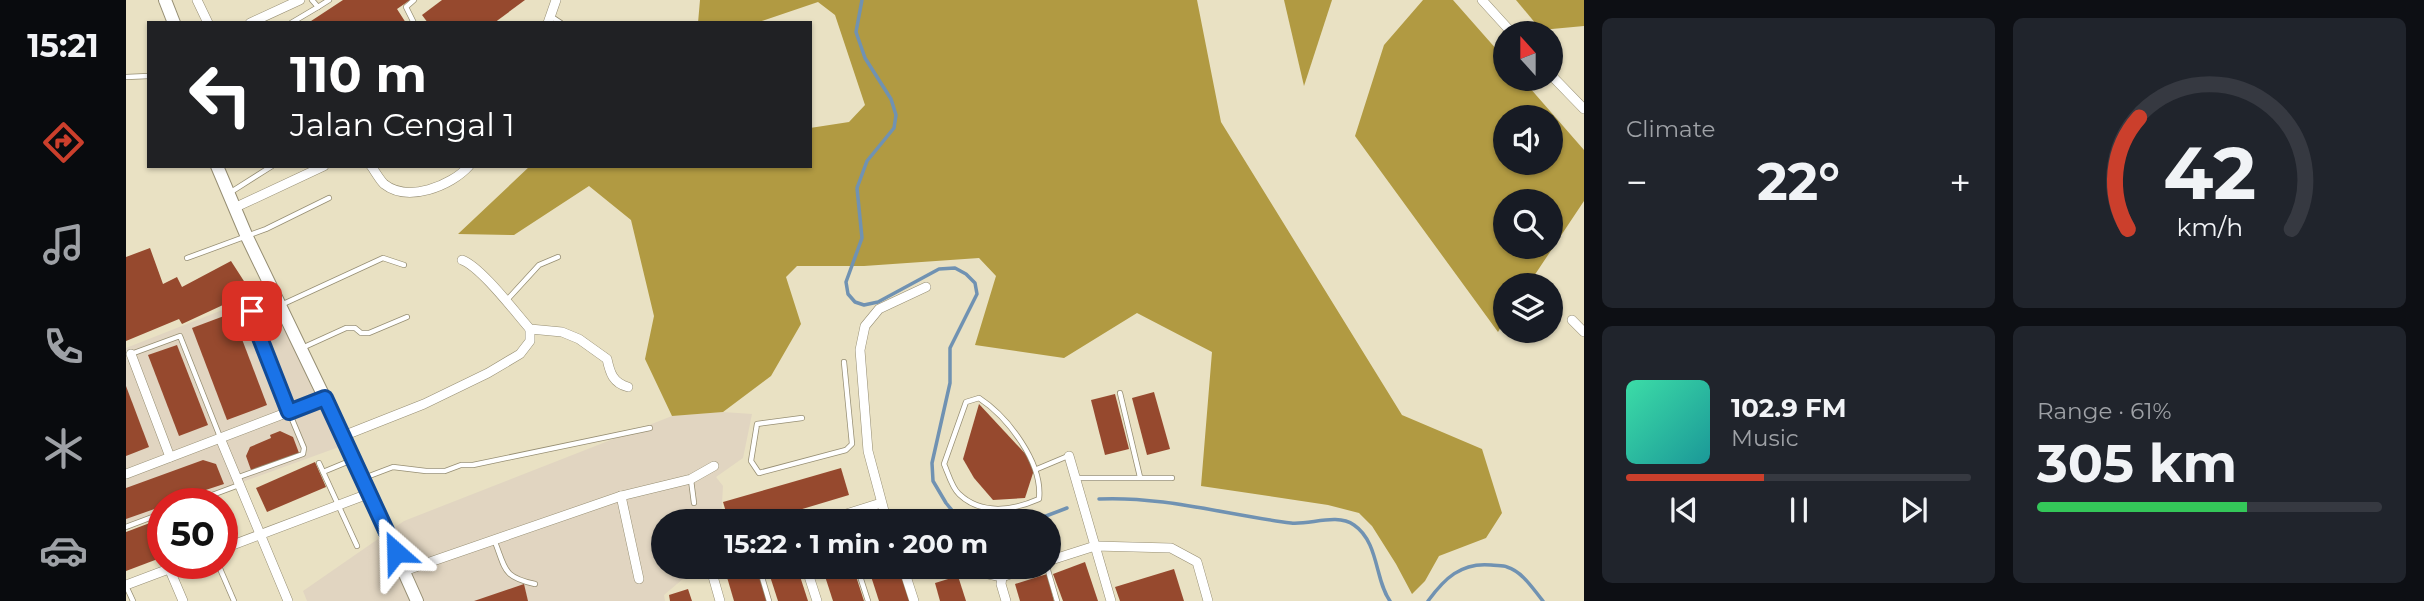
<!DOCTYPE html>
<meta charset="utf-8">
<style>
body{margin:0;font-family:Montserrat,sans-serif;background:#20242c;color:#f1f3f6;height:100vh;display:flex;flex-direction:column;font-size:26px;white-space:nowrap}
*{box-sizing:border-box;margin:0}
p{font-size:23px;color:#9ea1a6}
.icon{flex:none;width:38px;height:38px;fill:none;stroke:currentColor;stroke-width:2;stroke-linecap:round;stroke-linejoin:round}
.map{position:relative;flex:1;overflow:hidden}
.sheet{display:flex;flex-direction:column;gap:18px;padding:18px;background:#0d0f14;width:840px}
.sheet>*{flex:none}
.guide{position:absolute;left:21px;top:21px;width:665px;height:147px;border-radius:0px;box-shadow:0 2px 5px #0004;background:#202124;color:#fff;overflow:hidden}
.needle{width:46px;rotate:339deg}
.fabs{position:absolute;left:1367px;top:21px;display:grid;gap:14px}
.fabs a{display:grid;place-items:center;width:70px;height:70px;border-radius:50%;background:#171b24;box-shadow:0 2px 5px #0004;font-size:35px}
.speed{position:absolute;left:21px;top:488px;display:flex;gap:14px;font-size:35px;font-weight:700;text-align:center}
.speed>*{display:grid;place-content:center;width:91px;height:91px;border-radius:50%;background:#171b24;box-shadow:0 2px 5px #0004;line-height:1}
.speed .limit{border:10px solid #d22;background:#fff;color:#111}
.pin{position:absolute;display:grid;place-items:center;width:60px;height:60px;color:#fff;margin:-30px;border-radius:14px;box-shadow:0 4px 10px #0006}
.me{position:absolute;width:77px;margin:-38px;rotate:335deg;stroke-linejoin:round;filter:drop-shadow(0 0 5px #0008)}
.turn{display:flex;align-items:center;gap:24px;height:147px;padding:0 28px;font-size:32px}
.turn .icon{width:91px;height:91px;stroke-width:2.5}
.turn b{display:block;font-size:49px;line-height:60px}
.big{font-size:52px;font-weight:700;line-height:1.1}
.sheet .widget{flex:1;display:flex;flex-direction:column;justify-content:center;gap:10px;min-width:0;padding:0 24px;border-radius:10px;background:#20242c}
.sheet .dial{align-items:center;gap:0}
.dial svg{height:182px;overflow:visible;fill:none;stroke:#363941;stroke-width:7;stroke-linecap:round;text-anchor:middle}
.dial text{fill:#f1f3f6;stroke:none}
.song{display:flex;align-items:center;gap:21px}
.cover{width:84px;height:84px;border-radius:10px;background:linear-gradient(135deg,hsl(160 70% 55%),hsl(180 70% 35%))}
.played{height:7px;border-radius:4px;background:linear-gradient(90deg,#cb3f2c 40%,#363941 40%)}
.keys{display:flex;justify-content:space-around;direction:ltr}
.heat{display:flex;justify-content:space-between;align-items:center;font-size:38px;direction:ltr}
.charge{height:10px;border-radius:5px;background:linear-gradient(90deg,#34c759 61%,#363941 0)}
.sheet .tiles{flex:1;display:grid;gap:18px;grid-template-columns:repeat(2,1fr)}
.trip{position:absolute;left:525px;top:509px;width:410px;height:70px;border-radius:35px;background:#171b24;box-shadow:0 2px 5px #0004;font-weight:700;line-height:70px;text-align:center}
main{display:flex;flex:1;min-height:0}
.tab-bar{display:flex;flex-direction:column;width:126px;justify-content:space-around;align-items:center;background:#090b0e;color:#9ea1a6}
.tab-bar .icon{width:49px;height:49px}
.tab-bar .active{color:#cb3f2c}
.tab-bar b{font-size:32px;color:#f1f3f6}
.map>svg:first-child{display:block}
</style>
<main>
<nav class="tab-bar">
<b>15:21</b>
<svg class="icon active" aria-label="directions" viewBox="0 0 24 24"><path d="M12 3l9 9-9 9-9-9zM9 14v-3h6M13 9l2 2-2 2"/></svg>
<svg class="icon" aria-label="music" viewBox="0 0 24 24"><path d="M9 18V5l10-2v13"/><circle cx="6" cy="18" r="3"/><circle cx="16" cy="16" r="3"/></svg>
<svg class="icon" aria-label="phone" viewBox="0 0 24 24"><path d="M5 4h4l2 5-3 2q2 4 5 5l2-3 5 2v4C11 20 4 13 5 4z"/></svg>
<svg class="icon" aria-label="climate" viewBox="0 0 24 24"><path d="M12 3v18M4 7l16 10M4 17L20 7"/></svg>
<svg class="icon" aria-label="car" viewBox="0 0 24 24"><path d="M5 17H2v-5l4-1 3-4h7l3 4 3 1v5h-3M9 17h6M6 11h13"/><circle cx="7" cy="17" r="2"/><circle cx="17" cy="17" r="2"/></svg>
</nav>
<div class="map">
<svg width="1458" height="601" viewBox="0 0 1458 601">
<rect width="100%" height="100%" fill="#e9e1c3"/>
<g fill="#e1d5c1">
<polygon points="142,292 213,447 55,504 37,504 37,511 0,524 0,348"/>
<polygon points="597,412 626,414 617,458 590,477 597,486 595,521 537,522 537,567 571,567 538,595 539,601 181,601 177,591 278,521 546,416"/>
</g>
<g fill="#b19a42" fill-rule="evenodd">
<polygon points="574,0 1071,0 1095,122 1276,415 1356,449 1376,513 1360,538 1313,556 1299,581 1286,594 1270,564 1246,526 1233,513 1202,505 1075,486 1086,352 1011,313 938,358 849,345 870,276 853,258 738,266 671,266 660,277 675,324 645,376 597,412 546,416 519,359 528,316 505,220 463,186 388,235 332,234 404,166 684,166 684,128 723,122 739,105 709,15 692,2 630,23 572,23"/>
<polygon points="1158,0 1206,0 1178,86"/>
<path d="M1297,0H1327L1379,59V79H1396L1458,150V201L1402,285H1379V320L1372,332L1229,136L1258,45ZM1379,117H1424V163H1379ZM1379,201H1424V247H1379Z"/>
<polygon points="1390,0 1458,0 1458,26 1415,30"/>
</g>
<g fill="none" stroke-linecap="round" stroke-linejoin="round">
<g stroke="#7092b2" stroke-width="3.5">
<polyline points="736,0 730,32 739,58 765,99 770,115 768,128 741,161 731,188 736,238 720,282 722,294 729,302 738,305 752,302 813,269 829,268 840,274 849,283 851,294 824,348 824,383 806,463 807,481 820,503 834,520 839,522"/>
<path d="M973,499C1037,496 1101,515 1165,523C1184,525 1211,513 1228,525C1253,542 1249,581 1264,601"/>
<polyline points="904,522 941,508"/>
<path d="M1302,601C1318,579 1335,562 1365,565C1370,566 1377,565 1381,567C1397,572 1407,589 1417,601"/>
</g>
</g>
<g fill="#96492e">
<polygon points="217,0 284,0 271,9 280,23 182,23"/>
<polygon points="316,0 399,0 368,23 302,23 296,15"/>
<polygon points="24,248 37,284 51,277 56,287 105,261 125,292 56,324 53,319 0,341 0,257"/>
<polygon points="106,313 141,405 101,420 66,328"/>
<polygon points="51,345 82,425 53,436 22,355"/>
<polygon points="0,386 23,447 0,456"/>
<polygon points="1028,392 1044,449 1021,455 1006,398"/>
<polygon points="989,394 1003,449 979,455 965,400"/>
<polygon points="853,404 905,460 908,470 899,498 867,500 848,478 837,459"/>
<polygon points="154,431 167,437 173,453 125,470 120,456 124,447 145,438 144,435"/>
<polygon points="77,460 90,464 98,484 37,504 37,506 0,519 0,488"/>
<polygon points="189,462 200,487 141,512 130,488"/>
<polygon points="715,468 723,495 633,522 603,522 597,502"/>
<polygon points="37,518 37,557 0,571 0,532"/>
<polygon points="959,562 972,601 937,601 927,574"/>
<polygon points="598,567 631,567 641,601 608,601"/>
<polygon points="641,567 671,567 682,601 652,601"/>
<polygon points="696,567 727,567 738,601 707,601"/>
<polygon points="742,567 773,567 784,601 753,601"/>
<polygon points="1048,569 1058,601 994,601 989,587"/>
<polygon points="921,574 928,601 894,601 889,584"/>
<polygon points="832,576 840,601 814,601 809,583"/>
<polygon points="398,584 402,601 348,601"/>
<polygon points="562,589 566,601 544,601 543,595"/>
</g>
<g fill="none" stroke-linecap="round" stroke-linejoin="round">
<defs>
<g id="service">
<polyline points="186,0 192,7 203,0"/>
<polyline points="426,17 435,23"/>
<polyline points="165,23 192,7"/>
<polyline points="288,23 280,7 288,0"/>
<polyline points="0,77 23,76"/>
<polyline points="105,192 146,166"/>
<polyline points="61,258 140,229 203,198"/>
<polyline points="380,301 413,265 432,257"/>
<polyline points="155,305 257,258 278,265"/>
<polyline points="176,348 220,328 229,328 235,333 243,333 281,317"/>
<polyline points="5,354 54,336 94,437"/>
<polyline points="994,393 1014,477"/>
<path d="M853,398C882,417 917,463 913,499C888,510 856,516 833,494C826,488 822,473 818,464L840,402Z"/>
<polyline points="676,418 631,424 625,461 633,473 720,450 726,444 718,362"/>
<polyline points="193,463 231,546"/>
<polyline points="911,469 942,456"/>
<polyline points="197,472 226,460"/>
<polyline points="110,478 177,454 178,448 163,412"/>
<polyline points="238,478 267,467 300,471 319,471 335,465 347,465 524,428"/>
<polyline points="950,478 1046,478"/>
<polyline points="565,480 568,503"/>
<polyline points="62,504 113,485"/>
<polyline points="0,527 37,513"/>
<path d="M369,542C380,570 377,577 409,584"/>
<polyline points="92,564 108,601"/>
<polyline points="633,567 643,601"/>
<polyline points="731,567 742,601"/>
<polyline points="921,567 931,601"/>
<polyline points="0,586 7,601"/>
</g>
<g id="minor">
<polyline points="71,0 82,23"/>
<polyline points="1356,0 1386,33"/>
<polyline points="124,23 174,0"/>
<polyline points="422,23 430,0"/>
<polyline points="1424,74 1458,109"/>
<path d="M245,166C249,171 253,179 258,184C282,203 325,186 343,166"/>
<polyline points="108,208 198,166"/>
<path d="M336,260C355,267 389,312 404,329L436,332L453,339L481,359C484,373 487,383 502,387"/>
<path d="M148,292C136,300 125,304 127,320L163,412"/>
<polyline points="1446,320 1458,332"/>
<polyline points="5,354 44,457"/>
<polyline points="217,436 298,404 362,373 394,354 404,341 404,329"/>
<polyline points="94,438 162,601"/>
<polyline points="943,456 985,601"/>
<polyline points="0,474 199,398"/>
<polyline points="495,496 513,579"/>
<polyline points="695,522 755,503"/>
<polyline points="761,522 742,451 734,350 739,326 753,309 800,287"/>
<polyline points="96,549 242,494"/>
<polyline points="922,561 969,546 1045,548 1071,562 1082,601"/>
<polyline points="586,567 586,573 594,601"/>
<polyline points="680,567 691,601"/>
<polyline points="777,567 788,601"/>
<polyline points="830,567 876,577 903,567"/>
<polyline points="43,568 57,601"/>
<polyline points="778,569 792,567"/>
<polyline points="278,571 495,496 565,479 588,466"/>
<polyline points="876,577 875,584 880,601"/>
<polyline points="0,585 56,564"/>
</g>
<g id="secondary">
<polyline points="39,0 48,23"/>
<polyline points="91,166 121,237 217,436 291,601"/>
</g>
</defs>
<use href="#service" stroke="#968e73" stroke-width="6"/>
<use href="#minor" stroke="#968e73" stroke-width="10"/>
<use href="#secondary" stroke="#968e73" stroke-width="14"/>
<use href="#service" stroke="#fff" stroke-width="4.5"/>
<use href="#minor" stroke="#fff" stroke-width="9"/>
<use href="#secondary" stroke="#fff" stroke-width="12"/>
</g>
<g fill="none" stroke-linecap="round" stroke-linejoin="round">
<defs>
<polyline id="route" points="126,311 127,320 163,412 199,398 270,552"/>
</defs>
<use href="#route" stroke="#114b97" stroke-width="18"/>
<use href="#route" stroke="#1a73e8" stroke-width="12"/>
</g>
</svg>
<div class="fabs">
<a><svg class="needle" viewBox="-14 -14 28 28"><path d="M0-13l5 13h-10z" fill="#e53935"/><path d="M0 13l5-13h-10z" fill="#9ea1a6"/></svg></a>
<a><svg class="icon" aria-label="sound" viewBox="0 0 24 24"><path d="M4 9h4l5-4v14l-5-4H4zM17 9q2 3 0 6"/></svg></a>
<a><svg class="icon" aria-label="search" viewBox="0 0 24 24"><circle cx="10" cy="10" r="6"/><path d="M15 15l6 6"/></svg></a>
<a><svg class="icon" aria-label="layers" viewBox="0 0 24 24"><path d="M12 4l9 5-9 5-9-5zM3 14l9 5 9-5"/></svg></a>
</div>
<div class="speed"><div class="limit">50</div></div>
<div class="pin" style="left:126px;top:311px;background:#d93025"><svg class="icon" aria-label="arrive" viewBox="0 0 24 24"><path d="M6 21V4h12l-3 4 3 4H6"/></svg></div>
<svg class="me" style="left:270px;top:552px" viewBox="-20 -20 40 40"><path d="M0-17L14 15 0 8-14 15z" fill="#1a73e8" stroke="#fff" stroke-width="4"/></svg>
<div class="trip">15:22 · 1 min · 200 m</div>
<div class="guide">
<div class="turn"><svg class="icon" aria-label="left" viewBox="0 0 24 24"><path d="M17 20v-9H6M10 6l-5 5 5 5"/></svg><div><b>110 m</b>Jalan Cengal 1</div></div>
</div>
</div>
<section class="sheet">
<div class="tiles">
<div class="widget"><p>Climate</p>
<div class="heat"><a>−</a><b class="big">22°</b><a>+</a></div>
</div>
<div class="widget dial"><svg viewBox="0 0 100 80">
<path d="M14 69A42 42 0 1 1 86 69"/>
<path d="M14 69A42 42 0 0 1 19 20" stroke="#cb3f2c"/>
<text x="50" y="56" font-size="32" font-weight="700">42</text>
<text x="50" y="72" font-size="11">km/h</text>
</svg></div>
<div class="widget">
<div class="song"><i class="cover"></i><div><b>102.9 FM</b><p>Music</p></div></div>
<div class="played"></div>
<div class="keys"><svg class="icon" aria-label="previous" viewBox="0 0 24 24"><path d="M18 5L8 12l10 7zM5 5v14"/></svg><svg class="icon" aria-label="pause" viewBox="0 0 24 24"><path d="M8 5v14M16 5v14"/></svg><svg class="icon" aria-label="next" viewBox="0 0 24 24"><path d="M6 5l10 7-10 7zM19 5v14"/></svg></div>
</div>
<div class="widget"><p>Range · 61%</p><b class="big">305 km</b><div class="charge"></div></div>
</div>
</section>
</main>
